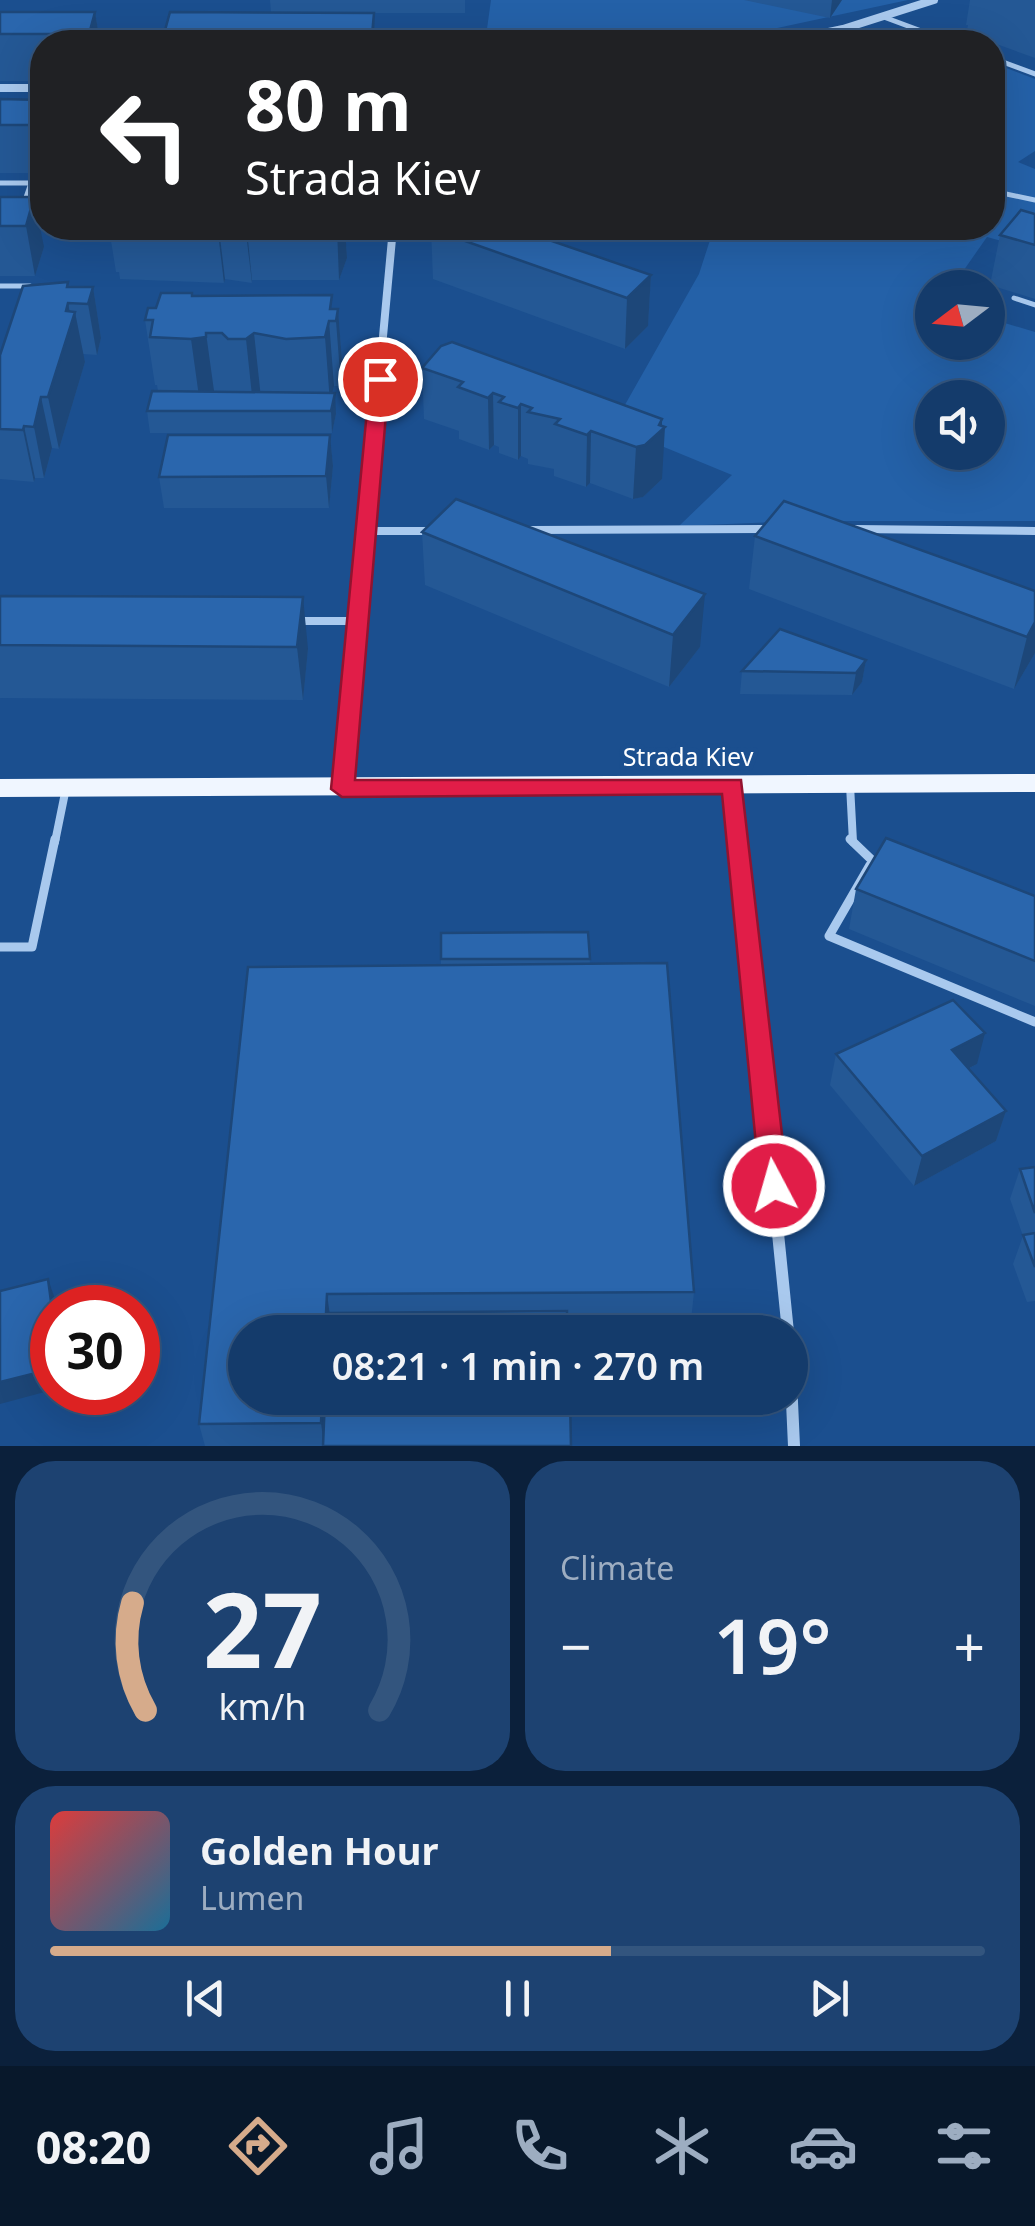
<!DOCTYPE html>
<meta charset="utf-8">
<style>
body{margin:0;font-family:"Noto Sans",sans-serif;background:#1d4271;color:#f1f3f6;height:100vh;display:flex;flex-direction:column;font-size:38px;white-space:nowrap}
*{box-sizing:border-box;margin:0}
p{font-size:32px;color:#9dadc1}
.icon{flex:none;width:55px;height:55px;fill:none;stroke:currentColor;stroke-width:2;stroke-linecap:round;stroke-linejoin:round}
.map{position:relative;height:1446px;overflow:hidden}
.panel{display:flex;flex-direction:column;gap:15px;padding:15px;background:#0b203b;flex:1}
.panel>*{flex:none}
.hud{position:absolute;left:30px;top:30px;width:975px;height:210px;border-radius:40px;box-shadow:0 10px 40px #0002,0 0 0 2px #33557e;background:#202124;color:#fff;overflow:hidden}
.needle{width:65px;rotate:254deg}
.tools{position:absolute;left:915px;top:270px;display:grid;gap:20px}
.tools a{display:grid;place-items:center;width:90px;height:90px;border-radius:50%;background:#143b6b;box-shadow:0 10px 40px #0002,0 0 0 2px #33557e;font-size:50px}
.speed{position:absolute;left:30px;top:1285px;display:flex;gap:20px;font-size:50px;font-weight:700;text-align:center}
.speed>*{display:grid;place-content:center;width:130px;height:130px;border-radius:50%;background:#143b6b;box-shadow:0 10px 40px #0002,0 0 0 2px #33557e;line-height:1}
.speed .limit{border:15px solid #d22;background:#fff;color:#111}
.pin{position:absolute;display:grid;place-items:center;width:85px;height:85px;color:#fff;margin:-42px;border:5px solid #fff;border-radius:50%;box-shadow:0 2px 10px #0007}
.me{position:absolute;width:110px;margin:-55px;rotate:354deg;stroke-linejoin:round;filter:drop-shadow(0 0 8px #0008)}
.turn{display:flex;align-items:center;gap:35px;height:210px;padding:0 50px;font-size:45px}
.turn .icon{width:130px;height:130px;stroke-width:2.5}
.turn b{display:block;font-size:70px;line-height:85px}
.big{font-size:75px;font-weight:600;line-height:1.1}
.panel .tile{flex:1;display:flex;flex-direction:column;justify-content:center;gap:15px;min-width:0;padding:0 35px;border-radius:40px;background:#1d4271}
.panel .dial{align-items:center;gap:0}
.dial svg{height:260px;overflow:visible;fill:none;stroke:#33557e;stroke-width:7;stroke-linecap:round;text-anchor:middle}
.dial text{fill:#f1f3f6;stroke:none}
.song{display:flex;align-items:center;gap:30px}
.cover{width:120px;height:120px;border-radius:15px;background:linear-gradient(135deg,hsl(0 70% 55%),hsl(200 70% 35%))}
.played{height:10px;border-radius:5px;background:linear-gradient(90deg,#d6ab8b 60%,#33557e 60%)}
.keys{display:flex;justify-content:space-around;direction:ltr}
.heat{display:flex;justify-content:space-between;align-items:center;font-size:55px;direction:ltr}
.panel .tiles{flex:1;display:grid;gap:15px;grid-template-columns:1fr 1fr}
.tile:last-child{grid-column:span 2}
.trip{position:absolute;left:228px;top:1315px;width:580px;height:100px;border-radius:50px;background:#143b6b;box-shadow:0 10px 40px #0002,0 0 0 2px #33557e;font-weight:600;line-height:100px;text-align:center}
.menu{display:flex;height:160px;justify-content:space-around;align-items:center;background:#08182b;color:#9dadc1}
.menu .icon{width:70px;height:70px}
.menu .current{color:#d6ab8b}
.menu b{font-size:45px;color:#f1f3f6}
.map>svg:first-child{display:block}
</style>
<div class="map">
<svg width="1035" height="1446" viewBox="0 0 1035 1446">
<rect width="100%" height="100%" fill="#1b4f8f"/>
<g fill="#2461a8" fill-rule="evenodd">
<polygon points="491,0 908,0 731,38 486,36"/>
<path d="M993,63L1035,79V151L1018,162L1035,169V250L987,237L952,287L932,288V342H988V318L1035,332V521H801L679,526L732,475L613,426L699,274L711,237L746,238L747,228H992ZM932,398H988V452H932Z"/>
</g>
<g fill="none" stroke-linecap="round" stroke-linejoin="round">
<g stroke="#a9c9ee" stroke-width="5">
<polyline points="881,16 951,42"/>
<polyline points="89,38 175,39"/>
<polyline points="369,39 411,39 410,42"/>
<polyline points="992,58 1035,74"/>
<polyline points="0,183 31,183 23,206"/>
<polyline points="992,191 1035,200"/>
<polyline points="0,286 30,286"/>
<polyline points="1014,298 1035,305"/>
</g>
<g stroke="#a9c9ee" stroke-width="8">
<polyline points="855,529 1035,531"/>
<polyline points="530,530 771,529"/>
<polyline points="366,531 431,531"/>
<polyline points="297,621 357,621"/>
<polyline points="850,785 853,842"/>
<polyline points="55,842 66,788"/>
</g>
<g stroke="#a9c9ee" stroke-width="9">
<polyline points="850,839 876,864"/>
<polyline points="870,865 829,936 1035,1022"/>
<polyline points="0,947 32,947 55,839"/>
</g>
<g stroke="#a9c9ee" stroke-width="8">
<polyline points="781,42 843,29 934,0"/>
<polyline points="0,88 42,88"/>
<polyline points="380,369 393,228"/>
</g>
<g stroke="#a9c9ee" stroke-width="9">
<polyline points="733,786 739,842"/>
<polyline points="343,788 381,367"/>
</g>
<g stroke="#a9c9ee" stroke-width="12">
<polyline points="738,839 788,1332"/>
<polyline points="790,1358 794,1446"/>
</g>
<polygon fill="#f0f6ff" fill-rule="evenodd" points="1035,774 1035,792 0,797 0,779"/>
</g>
<g fill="#245895">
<polygon points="270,0 465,0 465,13 374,13 375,42 166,42 164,34 271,13"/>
<polygon points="744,0 842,0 830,18"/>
<polygon points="970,0 1035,0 1035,58 974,36 975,33 967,30 968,25 966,25"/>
<polygon points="0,12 95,12 100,42 42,42 42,81 0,81"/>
<polygon points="0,99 42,100 42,173 0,173"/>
<polygon points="0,197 44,247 35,276 0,276"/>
<polygon points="1035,214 1035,299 990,285 1000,235"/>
<polygon points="109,228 345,228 347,258 339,280 252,280 252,283 225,279 224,283 120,279 119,272 116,272"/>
<polygon points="677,228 712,228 711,234 679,235"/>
<polygon points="431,229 651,275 648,326 625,349 433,279"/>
<polygon points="69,287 93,287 101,338 97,355 83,354 85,362 59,449 52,448 44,478 35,478 34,482 0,479 0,355"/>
<polygon points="193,296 338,309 343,374 341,386 334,386 332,393 336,414 332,433 150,433 147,411 158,391 157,385 155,385 145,320 156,308"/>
<polygon points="422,368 662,426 662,479 643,497 633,499 590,483 586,487 554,476 554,469 528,464 528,459 521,456 518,460 499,453 499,447 494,445 489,450 459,439 459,431 424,419"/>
<polygon points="330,435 333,466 329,508 164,508 159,477"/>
<polygon points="422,532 700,647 669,687 425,585"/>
<polygon points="755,536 1035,591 1035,653 1014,689 749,589"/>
<polygon points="0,596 308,649 303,700 0,698"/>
<polygon points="866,660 862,682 852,695 740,694 742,671"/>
<polygon points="856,889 1035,896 1035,1006 849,929"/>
<polygon points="588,932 590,964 694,1292 691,1321 567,1322 571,1446 205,1446 199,1424 441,965 441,933"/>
<polygon points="836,1054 977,1064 968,1069 1006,1111 996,1141 914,1186 830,1085"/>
<polygon points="1035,1167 1035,1301 1027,1302 1013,1264 1023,1236 1010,1199 1020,1169"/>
</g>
<g fill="#1d4779">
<polygon points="832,0 842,0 830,18"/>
<polygon points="95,12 100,42 90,42 89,34"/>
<polygon points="374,13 375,42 372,42 372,35"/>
<polygon points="34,197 44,247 35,276 26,226"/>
<polygon points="337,228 345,228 347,258 339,280"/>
<polygon points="219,229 225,279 224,283 218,233"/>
<polygon points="247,230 252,280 252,283 246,233"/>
<polygon points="651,275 648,326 625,349 627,298"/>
<polygon points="93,287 101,338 97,355 88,304"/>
<polygon points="192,293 198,338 206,333 215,398 200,404 191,339"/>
<polygon points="68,303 72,324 75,312 85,362 59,449 48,397"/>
<polygon points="338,309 343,374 341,386 336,321"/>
<polygon points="329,321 334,386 330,402 325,337"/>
<polygon points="254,333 261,398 253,405 246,339"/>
<polygon points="335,393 336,414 332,433 331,411"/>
<polygon points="493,393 494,445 489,450 488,398"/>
<polygon points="41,397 52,448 44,478 34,427"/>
<polygon points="521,404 521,456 518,460 518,408"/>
<polygon points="662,419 662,430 665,427 662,479 643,497 633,499 636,447"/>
<polygon points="24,426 35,478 34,482 23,430"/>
<polygon points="591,431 590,483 586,487 587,435"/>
<polygon points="330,435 333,466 329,508 326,476"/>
<polygon points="705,594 700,647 669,687 673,635"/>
<polygon points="303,597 308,649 303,700 297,647"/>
<polygon points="1035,622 1035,653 1014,689 1027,637"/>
<polygon points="866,660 862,682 852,695 856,673"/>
<polygon points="985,1033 977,1064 944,1081 952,1050"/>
<polygon points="1006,1111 996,1141 914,1186 922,1156"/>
<polygon points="48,1279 55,1299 56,1308 52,1308"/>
<polygon points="327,1294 331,1323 331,1332 325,1332"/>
<polygon points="52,1369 52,1390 0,1404 0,1382"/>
<polygon points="322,1398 327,1398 324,1446 321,1423"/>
</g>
<g fill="#2a66ad" stroke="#1d4779" stroke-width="2.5">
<polygon points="0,12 95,12 89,34 0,34"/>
<polygon points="170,12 374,13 372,35 164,34"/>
<polygon points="0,99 42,100 42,125 0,125"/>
<polygon points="0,197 34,197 26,226 0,226"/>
<polygon points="1021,210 1035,214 1035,245 1000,235"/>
<polygon points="112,228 337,228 336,231 247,230 246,233 219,229 218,233 112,229"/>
<polygon points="433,228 514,228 651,275 627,298 431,229"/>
<polygon points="68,282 67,287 93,287 88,304 68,303 66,311 75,312 48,397 41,397 34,427 24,426 23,430 0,429 0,355 23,286"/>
<polygon points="161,293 192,293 192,296 332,295 330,309 338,309 336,321 329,321 325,337 286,339 254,333 246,339 228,339 222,333 206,333 206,337 191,339 150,337 153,320 145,320 148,308 156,308"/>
<polygon points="452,342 662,419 659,425 665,427 645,445 636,447 591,431 587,435 555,424 560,419 528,412 532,408 521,404 518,408 499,402 504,397 493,393 488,398 458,387 463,382 422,368 441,346"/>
<polygon points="152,391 335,393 331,411 147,411"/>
<polygon points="168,435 330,435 326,476 159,477"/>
<polygon points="456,499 705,594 673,635 422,532"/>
<polygon points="784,501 1035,591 1035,622 1027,637 755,536"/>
<polygon points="0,596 303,597 297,647 0,645"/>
<polygon points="780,629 866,660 856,673 742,671"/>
<polygon points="886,838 1035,896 1035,961 856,889"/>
<polygon points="588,932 590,959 441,959 441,933"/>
<polygon points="667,963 694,1292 327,1294 325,1332 245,1332 245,1398 322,1398 321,1423 199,1424 248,967"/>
<polygon points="953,1000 985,1033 952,1050 1006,1111 922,1156 836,1054"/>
<polygon points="1035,1167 1035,1213 1020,1169"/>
<polygon points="1035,1233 1035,1267 1023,1235"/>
<polygon points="48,1279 52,1309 52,1369 0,1382 0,1291"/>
<polygon points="567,1311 567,1332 329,1332 330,1313"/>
<polygon points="325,1398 570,1398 571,1446 323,1446"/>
</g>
<polygon fill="#e11d48" stroke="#92132f" stroke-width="2.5" points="380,374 389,379 355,780 741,780 788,1186 784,1195 774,1199 764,1195 760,1186 722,794 342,797 331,789 370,379"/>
<g text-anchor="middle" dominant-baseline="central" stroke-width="10" stroke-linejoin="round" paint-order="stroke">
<g font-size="25" fill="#fff" stroke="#1b4f8f">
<text x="688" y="756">Strada Kiev</text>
</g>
</g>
</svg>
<div class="tools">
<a><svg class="needle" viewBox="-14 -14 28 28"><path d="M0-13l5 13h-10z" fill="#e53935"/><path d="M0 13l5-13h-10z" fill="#9dadc1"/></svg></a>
<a><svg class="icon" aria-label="sound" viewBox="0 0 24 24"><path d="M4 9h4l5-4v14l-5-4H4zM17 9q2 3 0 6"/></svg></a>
</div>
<div class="speed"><div class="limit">30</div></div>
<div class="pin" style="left:380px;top:379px;background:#d93025"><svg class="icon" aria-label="arrive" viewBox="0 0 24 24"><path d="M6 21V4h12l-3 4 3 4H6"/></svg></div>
<svg class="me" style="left:774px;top:1186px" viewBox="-20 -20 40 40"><circle r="17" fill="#e11d48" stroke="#fff" stroke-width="3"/><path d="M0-11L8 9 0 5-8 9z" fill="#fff"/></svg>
<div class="trip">08:21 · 1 min · 270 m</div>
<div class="hud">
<div class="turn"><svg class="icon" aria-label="left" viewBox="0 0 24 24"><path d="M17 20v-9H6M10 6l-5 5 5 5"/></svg><div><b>80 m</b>Strada Kiev</div></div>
</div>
</div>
<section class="panel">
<div class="tiles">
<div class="tile dial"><svg viewBox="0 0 100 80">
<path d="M14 69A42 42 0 1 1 86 69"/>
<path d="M14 69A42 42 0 0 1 10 36" stroke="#d6ab8b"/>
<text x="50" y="56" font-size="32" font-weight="700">27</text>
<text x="50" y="72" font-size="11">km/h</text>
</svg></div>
<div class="tile"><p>Climate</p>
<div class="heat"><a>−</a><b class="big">19°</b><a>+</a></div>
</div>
<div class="tile">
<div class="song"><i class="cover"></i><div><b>Golden Hour</b><p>Lumen</p></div></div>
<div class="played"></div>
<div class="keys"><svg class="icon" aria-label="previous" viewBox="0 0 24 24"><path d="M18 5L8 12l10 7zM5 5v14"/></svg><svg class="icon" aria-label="pause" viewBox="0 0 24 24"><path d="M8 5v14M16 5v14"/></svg><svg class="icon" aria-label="next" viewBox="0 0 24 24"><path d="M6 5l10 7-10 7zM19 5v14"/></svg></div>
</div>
</div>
</section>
<nav class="menu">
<b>08:20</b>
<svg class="icon current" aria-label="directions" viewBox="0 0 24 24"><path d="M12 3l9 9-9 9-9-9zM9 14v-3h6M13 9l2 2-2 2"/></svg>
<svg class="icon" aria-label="music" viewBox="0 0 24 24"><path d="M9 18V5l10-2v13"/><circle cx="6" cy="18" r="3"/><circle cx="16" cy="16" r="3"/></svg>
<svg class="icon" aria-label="phone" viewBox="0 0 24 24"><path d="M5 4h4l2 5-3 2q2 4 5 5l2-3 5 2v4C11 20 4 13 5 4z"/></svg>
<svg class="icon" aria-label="climate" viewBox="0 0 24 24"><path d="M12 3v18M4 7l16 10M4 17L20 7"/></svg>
<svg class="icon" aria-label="car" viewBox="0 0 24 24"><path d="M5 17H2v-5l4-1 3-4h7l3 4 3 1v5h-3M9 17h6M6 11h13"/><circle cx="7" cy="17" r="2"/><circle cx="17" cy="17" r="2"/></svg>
<svg class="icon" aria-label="filters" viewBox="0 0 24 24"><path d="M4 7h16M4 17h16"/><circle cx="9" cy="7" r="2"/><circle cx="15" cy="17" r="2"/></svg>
</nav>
